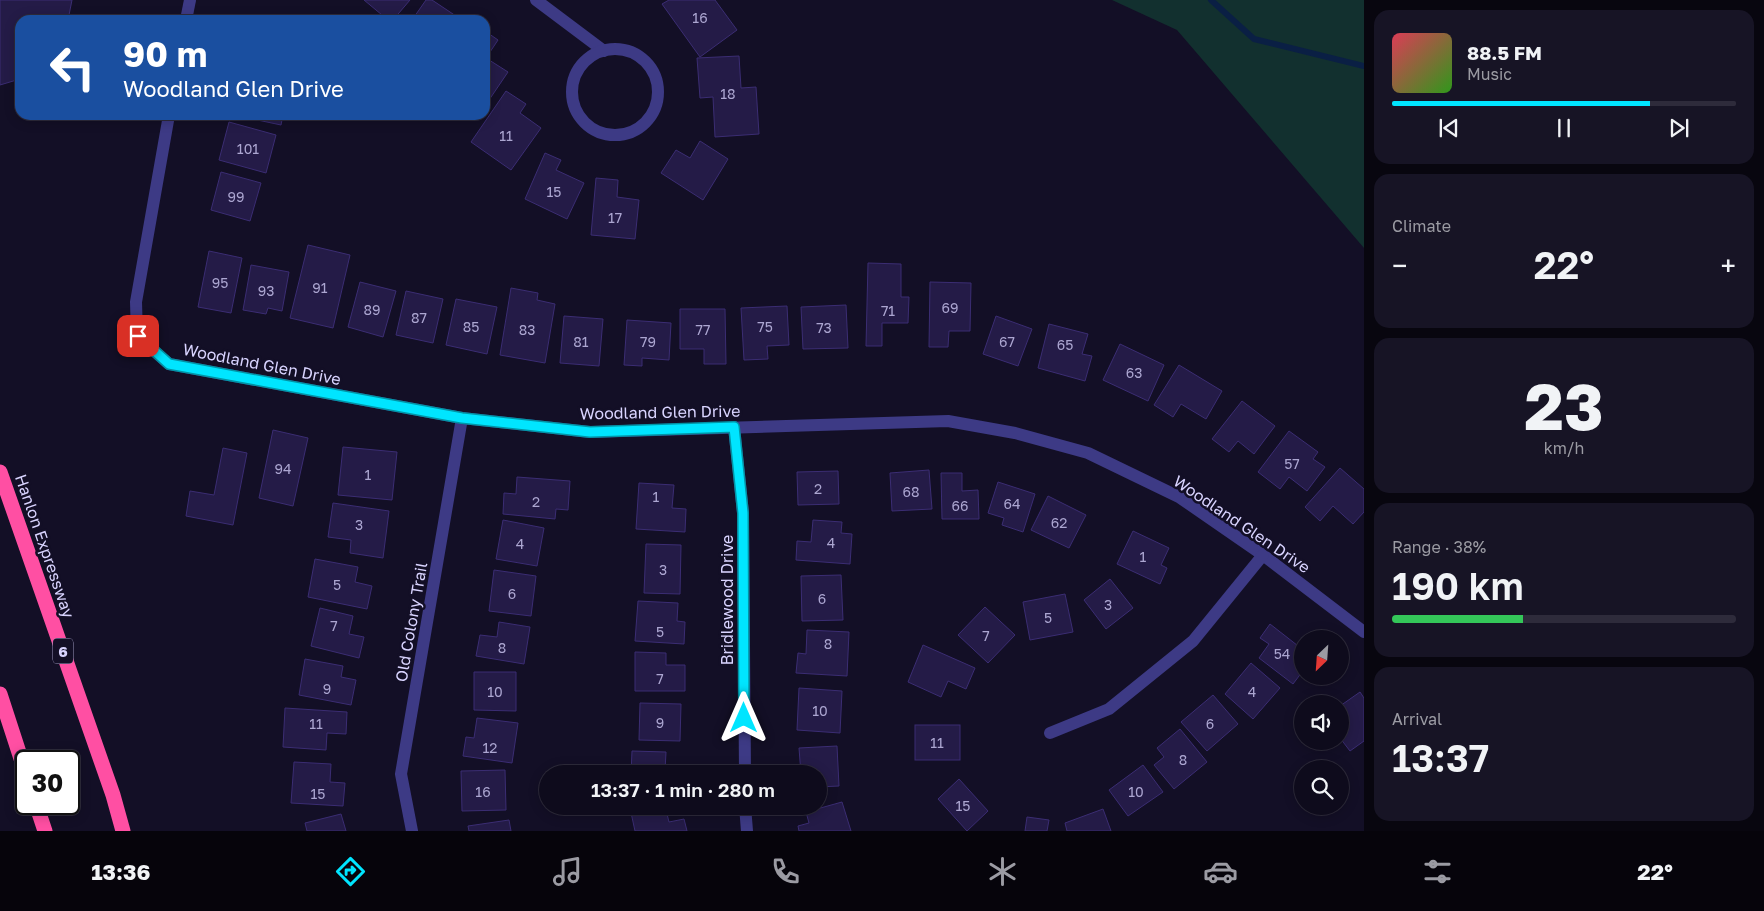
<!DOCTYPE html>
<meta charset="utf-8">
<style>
body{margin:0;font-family:"Golos Text",sans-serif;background:#171425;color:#f1f3f6;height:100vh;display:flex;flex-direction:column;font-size:19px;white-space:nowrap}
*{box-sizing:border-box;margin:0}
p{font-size:16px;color:#9b9ba3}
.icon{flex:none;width:28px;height:28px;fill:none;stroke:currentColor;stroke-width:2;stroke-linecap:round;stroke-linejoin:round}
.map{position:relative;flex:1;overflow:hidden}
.side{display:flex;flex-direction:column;gap:10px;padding:10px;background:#08060f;width:400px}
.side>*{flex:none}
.guide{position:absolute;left:15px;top:15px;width:475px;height:105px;border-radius:15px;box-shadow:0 2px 12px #0003,0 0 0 1px #2e2b3b;background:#1a4fa0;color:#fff;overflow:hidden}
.needle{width:32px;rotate:205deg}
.buttons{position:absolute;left:1294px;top:630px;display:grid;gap:10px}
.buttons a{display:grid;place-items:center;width:55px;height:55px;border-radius:50%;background:#0e0b1c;box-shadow:0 2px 12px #0003,0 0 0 1px #2e2b3b;font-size:25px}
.speed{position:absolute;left:15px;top:750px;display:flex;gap:10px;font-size:25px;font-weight:700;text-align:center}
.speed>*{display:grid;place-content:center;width:65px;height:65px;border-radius:50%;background:#0e0b1c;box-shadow:0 2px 12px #0003,0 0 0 1px #2e2b3b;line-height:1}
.speed .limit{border:2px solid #111;border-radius:8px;background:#fff;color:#111}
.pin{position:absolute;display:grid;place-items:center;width:42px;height:42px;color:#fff;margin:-21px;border-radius:10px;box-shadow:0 2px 8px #0006}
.me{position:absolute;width:55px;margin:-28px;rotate:0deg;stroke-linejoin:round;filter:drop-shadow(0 0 4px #0008)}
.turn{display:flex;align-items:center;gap:18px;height:105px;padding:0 25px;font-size:22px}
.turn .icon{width:65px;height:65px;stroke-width:2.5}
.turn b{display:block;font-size:35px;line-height:42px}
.big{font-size:38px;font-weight:600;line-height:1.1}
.side .tile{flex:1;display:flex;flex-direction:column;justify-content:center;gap:8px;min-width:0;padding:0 18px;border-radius:15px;background:#171425}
.side .dial{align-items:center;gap:0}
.dial b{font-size:65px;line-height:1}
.song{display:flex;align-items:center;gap:15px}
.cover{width:60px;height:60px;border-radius:8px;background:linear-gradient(135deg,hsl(350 70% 55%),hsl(110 70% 35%))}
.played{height:5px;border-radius:2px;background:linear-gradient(90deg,#00e5ff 75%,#2e2b3b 75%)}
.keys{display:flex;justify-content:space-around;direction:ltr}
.heat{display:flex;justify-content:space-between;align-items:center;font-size:28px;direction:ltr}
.charge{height:8px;border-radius:4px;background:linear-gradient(90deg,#34c759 38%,#2e2b3b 0)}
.trip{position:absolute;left:539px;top:765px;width:288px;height:50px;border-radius:25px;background:#0e0b1c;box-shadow:0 2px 12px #0003,0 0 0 1px #2e2b3b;font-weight:600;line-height:50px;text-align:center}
.tabs{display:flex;height:80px;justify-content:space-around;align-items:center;background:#06040b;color:#9b9ba3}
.tabs .icon{width:35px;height:35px}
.tabs .selected{color:#00e5ff}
.tabs b{font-size:22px;color:#f1f3f6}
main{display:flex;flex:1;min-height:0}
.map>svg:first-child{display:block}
</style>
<main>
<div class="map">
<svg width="1364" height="831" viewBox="0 0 1364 831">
<rect width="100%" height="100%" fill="#130f26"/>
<polygon fill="#12302f" points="1112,0 1364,0 1364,248 1177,30"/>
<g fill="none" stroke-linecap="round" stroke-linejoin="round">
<polyline stroke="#0a1f44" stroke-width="6" points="1211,0 1254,39 1364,66"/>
</g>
<g fill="#241b47" stroke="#3b2d73">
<polygon points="0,0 72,0 68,20 20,20 20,79 0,85"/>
<polygon points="364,0 410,0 393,20 388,20"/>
<polygon points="426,0 432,0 462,20 412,20"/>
<polygon points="669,0 715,0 737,30 700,57 662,4"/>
<polygon points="485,31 498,40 486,58 508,72 487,103 485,101"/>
<polygon points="739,56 741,88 756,87 759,134 715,137 713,97 700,98 697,58"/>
<polygon points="506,91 526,104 520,113 541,128 511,170 471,142"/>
<polygon points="234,115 283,115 281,125"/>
<polygon points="229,122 276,135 266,173 219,160"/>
<polygon points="700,141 728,159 703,200 661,173 676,150 690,158"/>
<polygon points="545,153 561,160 556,170 584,183 567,219 525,199"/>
<polygon points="221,172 261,183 250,221 211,210"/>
<polygon points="596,178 618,180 617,197 639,200 635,239 591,235"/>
<polygon points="308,245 350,255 333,328 290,318"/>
<polygon points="209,251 242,258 231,313 198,307"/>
<polygon points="868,263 901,264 901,297 909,297 908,323 882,323 882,346 866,346"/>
<polygon points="251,265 289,272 282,311 268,308 266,314 243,310"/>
<polygon points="360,282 396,291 383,337 348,327"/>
<polygon points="930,282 971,283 970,331 949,331 948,347 929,347"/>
<polygon points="511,288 538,293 537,300 555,304 545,363 500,355"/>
<polygon points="406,291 443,299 433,343 396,335"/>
<polygon points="456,299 497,307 487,354 446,345"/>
<polygon points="846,305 848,348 803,349 801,307"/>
<polygon points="787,306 789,345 767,346 768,359 744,360 741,308"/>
<polygon points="680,309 725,309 726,364 704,364 704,349 680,349"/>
<polygon points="564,316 603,319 599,366 560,363"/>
<polygon points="996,316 1032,329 1018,366 983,354"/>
<polygon points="627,320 671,323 669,360 642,358 642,366 624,365"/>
<polygon points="1049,324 1088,334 1082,354 1092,356 1085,381 1038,368"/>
<polygon points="1120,344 1164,365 1148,401 1103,380"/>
<polygon points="1179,365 1222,391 1206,419 1181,404 1173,417 1154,405"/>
<polygon points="1242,401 1275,426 1254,454 1238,441 1229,452 1212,439"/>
<polygon points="273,430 308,438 293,506 259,498"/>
<polygon points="1289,431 1318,452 1313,459 1325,467 1307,491 1289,477 1280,489 1258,472"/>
<polygon points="343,447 397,452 392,500 338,495"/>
<polygon points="223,448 247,453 233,525 186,516 190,491 214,495"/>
<polygon points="1340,468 1364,489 1364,512 1353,524 1333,506 1320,521 1305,507"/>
<polygon points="929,470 932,509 892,511 890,473"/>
<polygon points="838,471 839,504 798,505 797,472"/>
<polygon points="941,473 962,473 962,491 978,490 979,519 942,519"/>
<polygon points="517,477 570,481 568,510 556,509 555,519 503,514 504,493 516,494"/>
<polygon points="998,482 1035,494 1023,532 1002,525 1004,518 988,513"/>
<polygon points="639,483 674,485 672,508 686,509 685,532 636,529"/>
<polygon points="1048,496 1086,515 1069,548 1031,530"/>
<polygon points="333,503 389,511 383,558 350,553 351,540 328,537"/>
<polygon points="503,520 544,528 537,566 496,559"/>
<polygon points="813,520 842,522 841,533 852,534 850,564 796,560 797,541 811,542"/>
<polygon points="1133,531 1169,548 1161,565 1167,568 1160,584 1117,564"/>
<polygon points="646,544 681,545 680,594 644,593"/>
<polygon points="315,559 358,567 355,582 372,586 367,609 308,597"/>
<polygon points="494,570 536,576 531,616 489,611"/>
<polygon points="841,575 843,620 802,621 801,576"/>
<polygon points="1110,579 1133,608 1106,629 1084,600"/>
<polygon points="1065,594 1073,632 1030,640 1023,602"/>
<polygon points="638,601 678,603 677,621 685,622 684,644 635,641"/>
<polygon points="985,607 1015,635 988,663 958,635"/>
<polygon points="320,608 353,616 349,634 364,637 359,658 311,646"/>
<polygon points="499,622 530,627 524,664 476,656 480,635 497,637"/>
<polygon points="1270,624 1302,649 1302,672 1293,684 1259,658 1269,644 1260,638"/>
<polygon points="807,630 849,632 847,676 796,673 798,653 806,654"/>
<polygon points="923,645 975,668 966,689 948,681 941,697 908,682"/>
<polygon points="635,652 666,653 666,665 685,665 685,691 635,691"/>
<polygon points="305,659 343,666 341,677 356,680 351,705 299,695"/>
<polygon points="1251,663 1280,688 1253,719 1225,694"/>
<polygon points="474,672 516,672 516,711 474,710"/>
<polygon points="799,688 842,691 840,733 797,730"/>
<polygon points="1360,692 1364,698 1364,741 1350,751 1340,738 1340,706"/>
<polygon points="1213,695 1238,724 1207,751 1181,722"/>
<polygon points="640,703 681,704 680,741 639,740"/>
<polygon points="285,708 347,712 346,734 327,733 326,750 283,747"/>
<polygon points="477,718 518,723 512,763 463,756 466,737 474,738"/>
<rect x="915" y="725" width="45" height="35"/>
<polygon points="1180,729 1207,762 1174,789 1154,765 1164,757 1157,748"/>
<polygon points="837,746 839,786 818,787 818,774 801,774 799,748"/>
<polygon points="632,751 666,752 665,771 680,772 680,774 631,774"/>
<polygon points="294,762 331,764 330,782 345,783 343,806 291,803"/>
<polygon points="1143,765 1163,792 1128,816 1109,790"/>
<polygon points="505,770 506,810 462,811 461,771"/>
<polygon points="959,779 988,811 967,831 938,799"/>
<polygon points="842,802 851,831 799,831 798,826 809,823 806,812"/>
<polygon points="636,806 665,806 669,822 684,819 687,831 635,831 630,808"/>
<polygon points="1103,809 1111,831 1067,831 1065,823"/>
<polygon points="341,814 346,831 307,831 305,823"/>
<polygon points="1027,817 1049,820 1047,831 1025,831"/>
<polygon points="509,820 511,831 469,831 468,826"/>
</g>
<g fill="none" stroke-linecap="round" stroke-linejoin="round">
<g stroke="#3d3a85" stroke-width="12">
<polyline points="536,0 604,51"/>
<polyline points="186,20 190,0"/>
<circle cx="615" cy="92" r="43"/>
<polyline points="169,115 136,302 137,336 169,364 462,418 590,432 948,421 1015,433 1088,453 1179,497 1263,555 1364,632"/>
<polyline points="734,427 743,513 745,774"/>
<polyline points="1050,733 1109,709 1193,641 1263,555"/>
<polyline points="745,806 747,831"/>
<polyline points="412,831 401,774 462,418"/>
</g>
<g stroke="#ff4fa3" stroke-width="15">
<polyline points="0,472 113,795 123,831"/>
<polyline points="0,694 26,774"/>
<polyline points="36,804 45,831"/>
</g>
</g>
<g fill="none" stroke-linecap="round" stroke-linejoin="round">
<defs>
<polyline id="route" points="138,336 169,364 462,418 590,432 734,427 743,513 744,718"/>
</defs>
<use href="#route" stroke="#0095a6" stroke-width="12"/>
<use href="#route" stroke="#00e5ff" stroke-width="9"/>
</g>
<g text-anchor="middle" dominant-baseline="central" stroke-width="5" stroke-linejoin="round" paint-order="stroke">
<g font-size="14" fill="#aca6d1">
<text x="700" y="17">16</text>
<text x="728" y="93">18</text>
<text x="506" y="135">11</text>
<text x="248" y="148">101</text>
<text x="554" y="191">15</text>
<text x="236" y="196">99</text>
<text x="615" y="217">17</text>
<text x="220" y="282">95</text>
<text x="320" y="287">91</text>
<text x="266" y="290">93</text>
<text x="950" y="307">69</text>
<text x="372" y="309">89</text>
<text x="888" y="310">71</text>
<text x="419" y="317">87</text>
<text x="471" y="326">85</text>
<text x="765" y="326">75</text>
<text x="824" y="327">73</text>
<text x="527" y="329">83</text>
<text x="703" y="329">77</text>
<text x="581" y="341">81</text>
<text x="648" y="341">79</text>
<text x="1007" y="341">67</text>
<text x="1065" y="344">65</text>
<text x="1134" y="372">63</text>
<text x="1292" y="463">57</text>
<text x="283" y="468">94</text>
<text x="368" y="474">1</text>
<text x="818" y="488">2</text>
<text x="911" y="491">68</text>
<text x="656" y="496">1</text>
<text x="536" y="501">2</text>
<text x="1012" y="503">64</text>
<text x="960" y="505">66</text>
<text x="1059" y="522">62</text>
<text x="359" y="524">3</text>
<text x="831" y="542">4</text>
<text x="520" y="543">4</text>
<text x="1143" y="556">1</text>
<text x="663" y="569">3</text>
<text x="337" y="584">5</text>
<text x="512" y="593">6</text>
<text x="822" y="598">6</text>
<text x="1108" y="604">3</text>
<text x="1048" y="617">5</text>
<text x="334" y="625">7</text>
<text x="660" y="631">5</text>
<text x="986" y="635">7</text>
<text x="828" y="643">8</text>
<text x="502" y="647">8</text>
<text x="1282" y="653">54</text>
<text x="660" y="678">7</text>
<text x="327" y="688">9</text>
<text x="495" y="691">10</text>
<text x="1252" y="691">4</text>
<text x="820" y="710">10</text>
<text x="660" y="722">9</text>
<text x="316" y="723">11</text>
<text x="1210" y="723">6</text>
<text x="937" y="742">11</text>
<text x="490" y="747">12</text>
<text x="1183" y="759">8</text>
<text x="483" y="791">16</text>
<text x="1136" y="791">10</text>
<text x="318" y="793">15</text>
<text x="963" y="805">15</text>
</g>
<rect fill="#130f26" stroke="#9e99be" stroke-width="1" x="53" y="638.5" width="20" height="25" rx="4"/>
<g font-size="15" font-weight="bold" fill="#d9d4ff">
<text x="63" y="651">6</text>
</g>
<g font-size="16" fill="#d9d4ff" stroke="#130f26">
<text transform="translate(262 364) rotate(11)">Woodland Glen Drive</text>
<text transform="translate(660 412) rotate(-1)">Woodland Glen Drive</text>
<text transform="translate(1242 524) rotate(34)">Woodland Glen Drive</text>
<text transform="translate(45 546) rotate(71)">Hanlon Expressway</text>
<text transform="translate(727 600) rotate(-90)">Bridlewood Drive</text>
<text transform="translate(411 622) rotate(-80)">Old Colony Trail</text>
</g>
</g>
</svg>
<div class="buttons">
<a><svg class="needle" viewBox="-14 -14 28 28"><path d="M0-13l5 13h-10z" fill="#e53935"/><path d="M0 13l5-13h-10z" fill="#9b9ba3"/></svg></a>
<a><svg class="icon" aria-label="sound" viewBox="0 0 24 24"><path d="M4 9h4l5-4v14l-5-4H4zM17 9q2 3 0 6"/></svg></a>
<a><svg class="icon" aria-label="search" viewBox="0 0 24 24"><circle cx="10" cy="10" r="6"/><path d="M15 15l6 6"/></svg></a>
</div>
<div class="speed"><div class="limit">30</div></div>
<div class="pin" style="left:138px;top:336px;background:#d93025"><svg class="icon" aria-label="arrive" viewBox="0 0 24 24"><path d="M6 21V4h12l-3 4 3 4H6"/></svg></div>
<svg class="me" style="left:744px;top:718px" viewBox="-20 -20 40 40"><path d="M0-17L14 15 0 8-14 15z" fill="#00e5ff" stroke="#fff" stroke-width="4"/></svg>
<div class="trip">13:37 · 1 min · 280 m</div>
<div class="guide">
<div class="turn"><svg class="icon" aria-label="left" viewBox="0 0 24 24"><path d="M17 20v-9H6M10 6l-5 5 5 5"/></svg><div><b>90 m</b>Woodland Glen Drive</div></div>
</div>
</div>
<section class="side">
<div class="tile">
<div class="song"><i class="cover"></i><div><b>88.5 FM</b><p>Music</p></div></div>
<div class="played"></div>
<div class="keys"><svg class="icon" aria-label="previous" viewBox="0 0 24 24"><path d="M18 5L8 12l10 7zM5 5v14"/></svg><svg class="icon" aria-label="pause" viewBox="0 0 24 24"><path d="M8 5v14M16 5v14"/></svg><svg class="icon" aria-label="next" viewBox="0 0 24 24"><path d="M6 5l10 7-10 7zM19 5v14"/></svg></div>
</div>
<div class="tile"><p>Climate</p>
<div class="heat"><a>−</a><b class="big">22°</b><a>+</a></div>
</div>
<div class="tile dial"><b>23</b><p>km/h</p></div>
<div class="tile"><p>Range · 38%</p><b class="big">190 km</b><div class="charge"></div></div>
<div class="tile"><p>Arrival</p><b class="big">13:37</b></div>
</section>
</main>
<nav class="tabs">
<b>13:36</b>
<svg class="icon selected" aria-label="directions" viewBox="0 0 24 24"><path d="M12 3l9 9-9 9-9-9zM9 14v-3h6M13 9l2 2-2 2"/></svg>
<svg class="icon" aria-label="music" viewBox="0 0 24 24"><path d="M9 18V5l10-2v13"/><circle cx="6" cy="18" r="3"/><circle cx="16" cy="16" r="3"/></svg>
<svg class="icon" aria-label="phone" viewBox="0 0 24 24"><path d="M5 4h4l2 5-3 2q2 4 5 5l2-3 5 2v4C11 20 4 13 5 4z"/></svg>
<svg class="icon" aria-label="climate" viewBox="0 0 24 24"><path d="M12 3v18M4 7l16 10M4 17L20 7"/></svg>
<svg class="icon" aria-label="car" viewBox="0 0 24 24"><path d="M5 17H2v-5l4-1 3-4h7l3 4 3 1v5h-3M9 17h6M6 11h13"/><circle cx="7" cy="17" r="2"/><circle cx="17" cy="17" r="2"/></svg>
<svg class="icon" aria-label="filters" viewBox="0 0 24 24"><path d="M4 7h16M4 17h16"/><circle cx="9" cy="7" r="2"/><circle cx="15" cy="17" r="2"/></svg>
<b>22°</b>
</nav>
